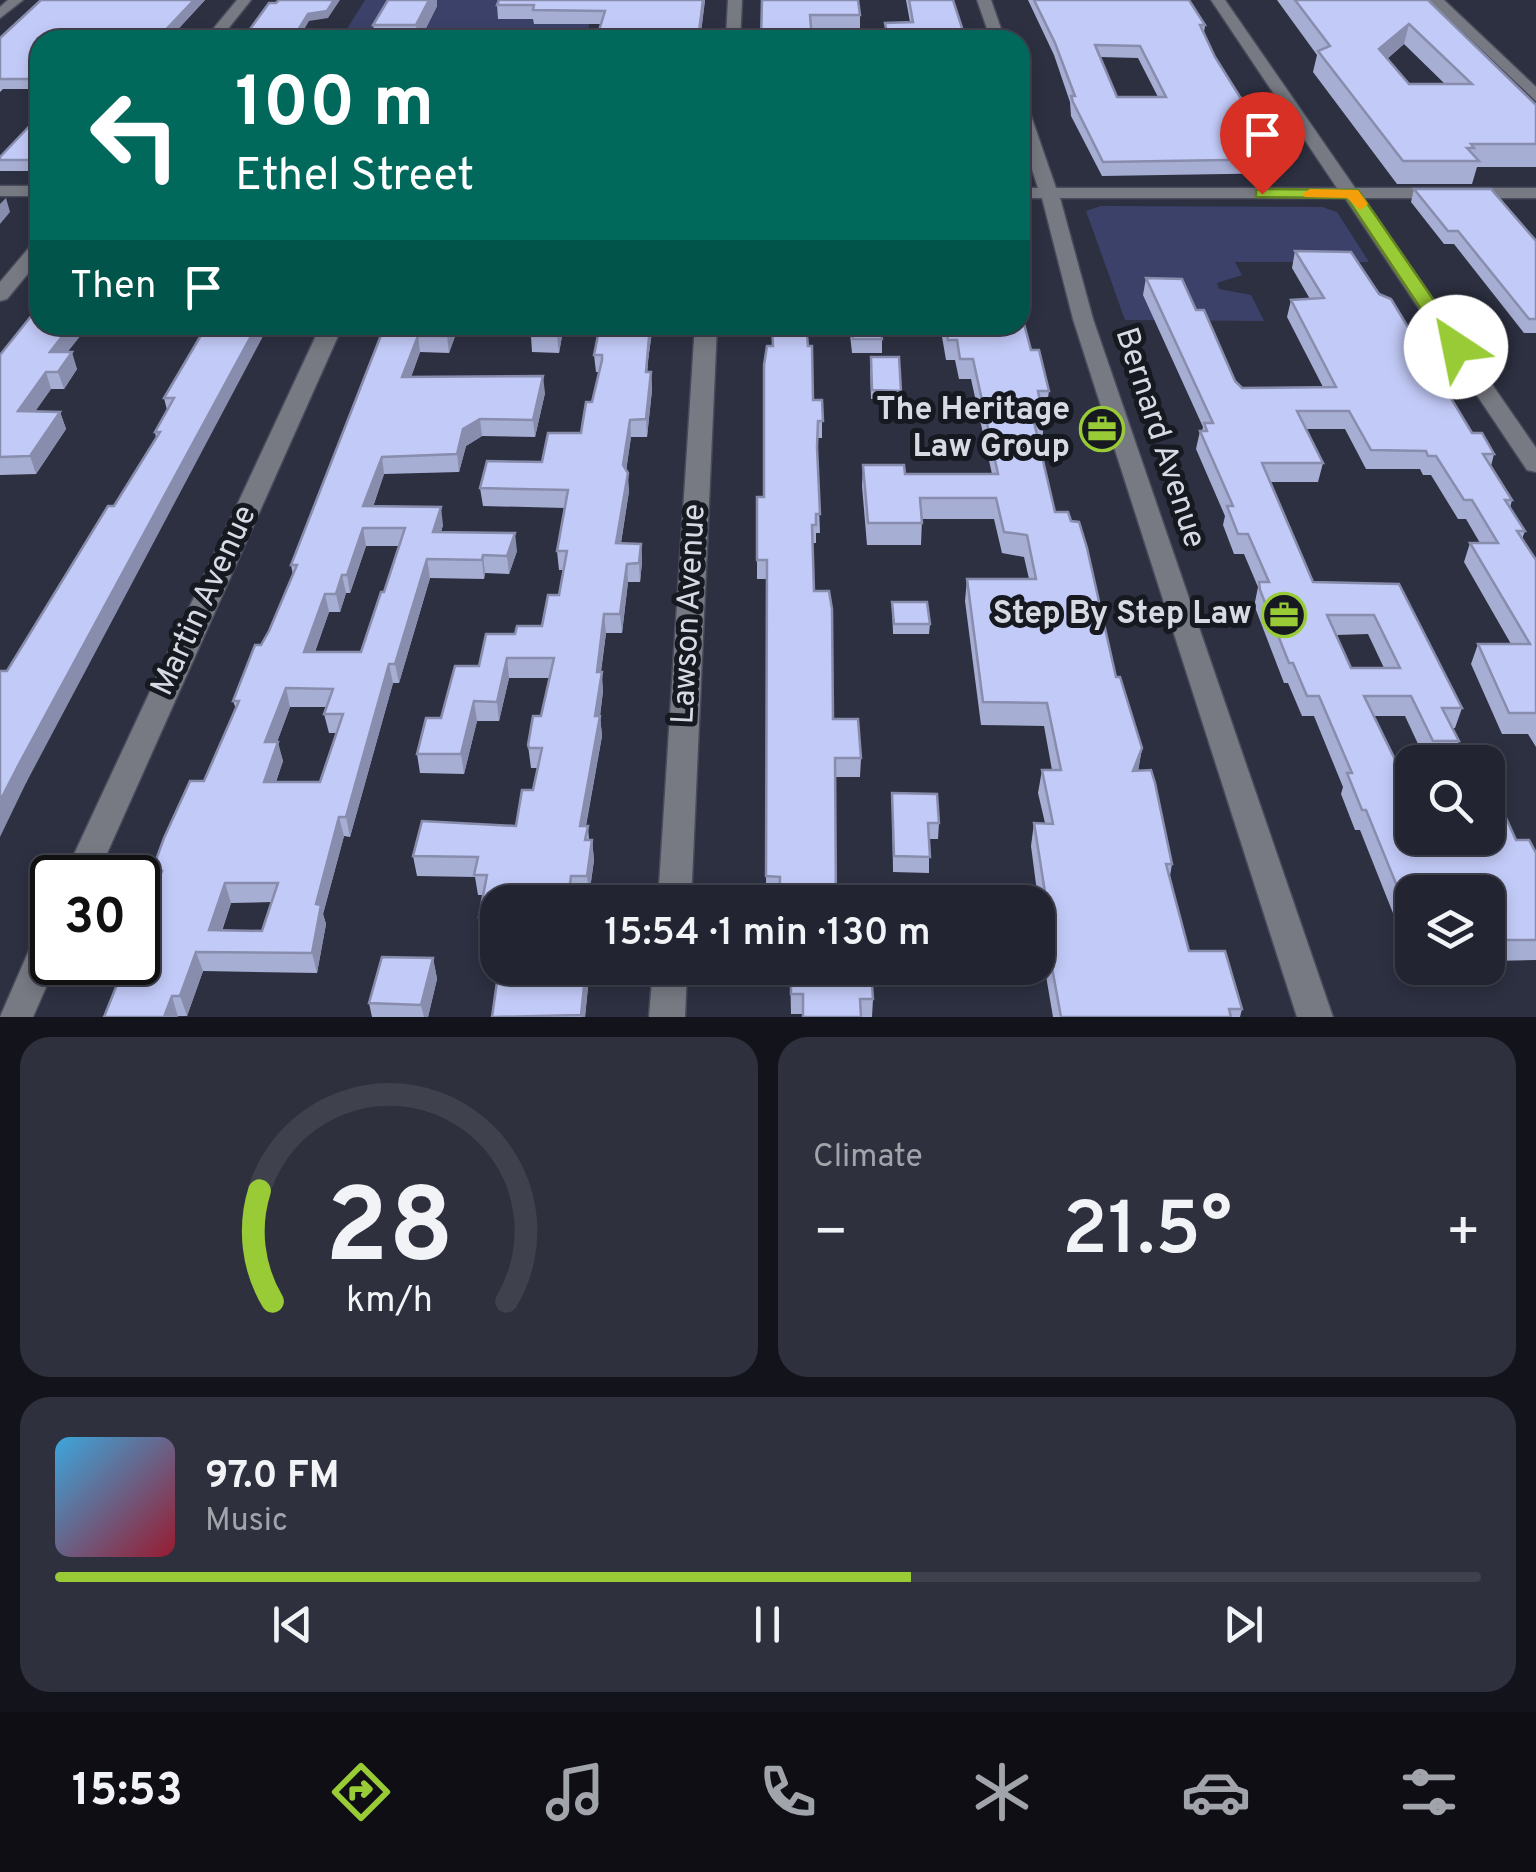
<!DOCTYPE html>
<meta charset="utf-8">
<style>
body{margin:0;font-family:Overpass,sans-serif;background:#2e303d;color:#f1f3f6;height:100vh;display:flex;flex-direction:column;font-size:38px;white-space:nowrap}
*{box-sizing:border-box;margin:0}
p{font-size:32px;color:#a2a4ab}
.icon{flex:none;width:55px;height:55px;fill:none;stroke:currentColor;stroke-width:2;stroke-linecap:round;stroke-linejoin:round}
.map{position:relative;height:1017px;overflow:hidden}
.drawer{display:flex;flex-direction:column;gap:20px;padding:20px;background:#13141b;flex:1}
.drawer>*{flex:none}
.top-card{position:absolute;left:30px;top:30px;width:1000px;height:305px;border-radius:30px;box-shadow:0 5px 15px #0003,0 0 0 2px #3f414d;background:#00695c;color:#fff;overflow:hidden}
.controls{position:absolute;left:1395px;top:745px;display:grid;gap:20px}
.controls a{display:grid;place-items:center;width:110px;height:110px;border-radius:20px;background:#222431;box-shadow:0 5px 15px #0003,0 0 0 2px #3f414d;font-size:50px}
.speed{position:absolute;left:30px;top:855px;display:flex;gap:20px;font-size:50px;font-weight:700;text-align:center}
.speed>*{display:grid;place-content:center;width:130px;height:130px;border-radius:50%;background:#222431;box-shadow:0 5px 15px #0003,0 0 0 2px #3f414d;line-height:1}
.speed .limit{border:5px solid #111;border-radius:15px;background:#fff;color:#111}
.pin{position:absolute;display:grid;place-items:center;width:85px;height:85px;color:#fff;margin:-102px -42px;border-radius:50% 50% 50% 0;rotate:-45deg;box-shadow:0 0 10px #0007}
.pin .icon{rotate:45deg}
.me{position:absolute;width:110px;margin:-55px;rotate:326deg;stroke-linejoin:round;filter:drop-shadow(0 0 8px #0008)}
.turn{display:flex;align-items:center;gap:35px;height:210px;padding:0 40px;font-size:45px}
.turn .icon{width:130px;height:130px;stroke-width:2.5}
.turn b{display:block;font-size:70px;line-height:85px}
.then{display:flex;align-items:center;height:95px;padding:0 40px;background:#0003;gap:20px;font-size:38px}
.big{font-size:75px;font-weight:600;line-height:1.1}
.drawer .tile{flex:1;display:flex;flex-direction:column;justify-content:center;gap:15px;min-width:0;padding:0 35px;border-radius:30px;background:#2e303d}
.drawer .dial{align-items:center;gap:0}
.dial svg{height:260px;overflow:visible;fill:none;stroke:#3f414d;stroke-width:7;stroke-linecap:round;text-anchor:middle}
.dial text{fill:#f1f3f6;stroke:none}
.song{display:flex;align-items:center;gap:30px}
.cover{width:120px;height:120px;border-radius:15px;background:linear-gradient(135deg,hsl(200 70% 55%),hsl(350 70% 35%))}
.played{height:10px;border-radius:5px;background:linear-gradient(90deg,#98cb36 60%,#3f414d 60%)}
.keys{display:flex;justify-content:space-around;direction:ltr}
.heat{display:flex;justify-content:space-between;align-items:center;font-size:55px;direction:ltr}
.drawer .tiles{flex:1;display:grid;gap:20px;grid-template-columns:1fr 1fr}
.tile:last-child{grid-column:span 2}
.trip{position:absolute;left:480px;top:885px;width:575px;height:100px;border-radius:30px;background:#222431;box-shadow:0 5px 15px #0003,0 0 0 2px #3f414d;font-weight:600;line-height:100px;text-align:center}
.tabs{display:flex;height:160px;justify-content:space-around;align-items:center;background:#0e0e14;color:#a2a4ab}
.tabs .icon{width:70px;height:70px}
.tabs .selected{color:#98cb36}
.tabs b{font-size:45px;color:#f1f3f6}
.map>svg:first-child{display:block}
</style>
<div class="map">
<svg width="1536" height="1017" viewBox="0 0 1536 1017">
<rect width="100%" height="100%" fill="#2d3041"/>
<g fill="#3c4169">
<polygon points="365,0 596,0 585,40 340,40"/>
<polygon points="1101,206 1322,207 1337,212 1369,262 1235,262 1242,275 1217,283 1219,289 1251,295 1264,321 1125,320 1086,211"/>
</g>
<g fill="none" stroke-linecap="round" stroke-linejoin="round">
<defs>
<g id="minor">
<polygon points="8,0 23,0 0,18 0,7"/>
<polygon points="237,0 251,0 219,40 204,40"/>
<polygon points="728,0 742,0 740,40 726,40"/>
<polygon points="977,0 991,0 1005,40 991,40"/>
<polygon points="1211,0 1225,0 1355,188 1536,188 1536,198 1363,198 1536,448 1536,472 1527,470 1345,198 1060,198 1093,319 1333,1017 1297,1017 1073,319 1042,198 1020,198 1020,188 1038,188 1020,132 1020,102 1028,107 1056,188 1337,188"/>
<polygon points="1429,0 1444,0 1536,87 1536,101"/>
<rect x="0" y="186" width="40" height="10"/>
<polygon points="40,241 40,259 7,299 0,301 0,282 33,243"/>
<polygon points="321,325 343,325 96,878 63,878"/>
<polygon points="695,325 717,325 691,902 658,902"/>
<polygon points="52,921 52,962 57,962 33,1017 0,1017 40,925"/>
<polygon points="653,968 687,968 685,1017 649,1017"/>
</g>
</defs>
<use href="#minor" stroke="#484b5b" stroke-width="3"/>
<use href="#minor" fill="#787a83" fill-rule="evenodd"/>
</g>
<g fill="#a7aed4" fill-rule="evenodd">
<polygon points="41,0 205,0 168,40 40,40 40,89 3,89 0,92 0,38"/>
<polygon points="388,0 437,0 437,6 420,40 376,40 373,25"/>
<polygon points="499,0 705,0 700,40 601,24 534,24 533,19 498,19 497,5"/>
<polygon points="762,0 860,15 860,30 811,30"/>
<polygon points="906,0 953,0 966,40 885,40 885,23 910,22"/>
<path d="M1028,0H1189L1205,25L1204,33L1215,57L1240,97L1287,159L1284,173L1102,176L1071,116L1070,102L1054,55ZM1100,57L1138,58L1158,97H1117Z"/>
<path d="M1277,0H1428L1536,105V167H1477L1472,184H1397L1313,72L1317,55ZM1404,44L1445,84H1409L1387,59Z"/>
<polygon points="40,115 40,171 0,171 0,157"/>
<polygon points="1414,189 1536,241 1536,333 1524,333 1454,244 1444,244 1411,202"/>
<path d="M1295,251L1494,454L1491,466L1512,500L1510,508L1525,531L1522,539L1536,560V747L1528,734H1502L1471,664L1478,644H1511L1464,562L1470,543H1480L1466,519H1458L1431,475H1423L1420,469H1366L1345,429H1306L1323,463L1318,482H1270L1313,582L1399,584L1462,708L1455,728H1453L1459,741L1452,761H1426L1405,716H1374L1405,780L1516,840L1536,853V960L1488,961V892H1412V961L1360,830H1355L1341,794L1343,787L1314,716H1302L1288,683H1284L1256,610L1255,602L1258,587L1244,554H1234L1223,525L1225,516L1196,449L1200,431H1202L1203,427L1143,295L1146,278L1196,310L1235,381L1242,388L1323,387L1287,317L1291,300L1310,299L1292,268ZM1368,634L1384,668H1351L1336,635Z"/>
<polygon points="207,325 26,783 7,671 114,506 156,438 155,432 167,410 164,398"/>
<path d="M385,325H459L449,353L420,352L411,377L545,393L535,437L482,436L466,446L459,472L384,474L373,507L443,525L441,532L517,551L509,574L485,573L484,579L430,578L399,683H393L350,837L344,836L323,914L326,924L317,973L203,971L187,1016L104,1017L157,885L152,871L204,781L236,709L233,701L269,631L293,575L291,565ZM366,546H399L384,592L361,652H315L329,612H340L346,593H350ZM290,707H327L324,714L329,733H336L320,782H276L283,761L277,742ZM272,902L262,931H222L231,903Z"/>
<polygon points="530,325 564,325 559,353 532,352 531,336 533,327 530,327"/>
<polygon points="600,325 653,325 648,360 647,372 651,372 652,390 647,437 631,437 626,471 629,491 621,543 641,544 642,562 640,582 628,582 622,633 606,633 601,672 603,691 600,716 602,736 586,826 588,826 589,840 592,840 594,860 589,896 573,896 498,902 496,948 495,936 483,937 479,917 483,895 478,895 475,877 417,876 413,856 516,826 533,790 537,768 531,768 528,745 541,716 550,678 509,678 499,721 477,721 464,774 420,773 417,754 479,666 515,634 542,626 559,595 563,570 559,570 557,551 565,508 483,506 480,488 542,462 581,433 592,402 600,372 596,372 594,355"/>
<polygon points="849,325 880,325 882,339 882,353 852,353"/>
<polygon points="940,325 1020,325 1049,391 1046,411 1042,411 1044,422 1042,442 1038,442 1055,512 1142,748 1138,771 1172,864 1170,876 1189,951 1242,1009 1240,1017 1053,1017 1044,964 1038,964 1038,902 1031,902 1032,892 1037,892 1031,846 1034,823 1045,823 1038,793 1042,770 1052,770 1044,726 981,725 965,601 967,579 1029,579 1024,557 1002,553 994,519 922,519 921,545 867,545 862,486 863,465 905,474 992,474 971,379 959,379 955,360 946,360"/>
<polygon points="68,352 77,369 64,389 51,389 35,411 60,412 66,429 36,474 0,475 0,355"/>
<polygon points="870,366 901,391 900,400 871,399"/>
<polygon points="813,400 822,400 822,438 818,438 817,452 820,533 816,533 816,543 813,543 814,591 833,719 861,758 860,777 835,777 779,896 766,896 767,579 757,579 757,497 764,497"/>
<polygon points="892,602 930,624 929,634 893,634"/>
<polygon points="892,793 939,823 938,839 929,839 929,873 893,872"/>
<polygon points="433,958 437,979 428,1017 372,1017 369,1003"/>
<polygon points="499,968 588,968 589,977 585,1017 492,1017"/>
<polygon points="790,968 873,999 872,1017 803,1017 803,1014 791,1014"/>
</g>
<g fill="#888dad">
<polygon points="194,0 205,0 168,40 156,40"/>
<polygon points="334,0 340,0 328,18 309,21 298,40 292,40 308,14"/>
<polygon points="429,0 437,0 437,6 420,40 418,40 416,25"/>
<polygon points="703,0 705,0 700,40 698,40"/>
<polygon points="1409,24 1404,44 1374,70 1379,49"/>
<polygon points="6,198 10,212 0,224 0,204"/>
<polygon points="71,325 89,325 55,368 50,352"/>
<polygon points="257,325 269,325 26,783 0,837 0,801 19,764"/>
<polygon points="451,325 459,325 449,353 447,336"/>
<polygon points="559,325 564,325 559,353 557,336"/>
<polygon points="650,325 653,325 648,360 646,389 646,372"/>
<polygon points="418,336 420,352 405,394 402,377"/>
<polygon points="72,352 77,369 64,389 58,372"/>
<polygon points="46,372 51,389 23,429 18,411"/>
<polygon points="651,372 652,390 647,437 646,419"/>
<polygon points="543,376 545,393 535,437 533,420"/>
<polygon points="60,412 66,429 36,474 30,456"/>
<polygon points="480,419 482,436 466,446 459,472 457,454 463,429"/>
<polygon points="630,420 631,437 624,483 623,465"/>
<polygon points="382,457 384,474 367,524 363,506"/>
<polygon points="628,473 629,491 618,562 616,543"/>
<polygon points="441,507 443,525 436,550 433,532"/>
<polygon points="363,528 366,546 350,593 347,575"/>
<polygon points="515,533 517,551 509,574 507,556"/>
<polygon points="641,544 642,562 640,582 639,563"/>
<polygon points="483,555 485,573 484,579 482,560"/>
<polygon points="427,559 430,578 399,683 395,664"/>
<polygon points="627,564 628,582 622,633 620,614"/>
<polygon points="342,575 346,593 340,612 336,594"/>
<polygon points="325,594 329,612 308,670 304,652"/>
<polygon points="604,614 606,633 598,691 597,672"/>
<polygon points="507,658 509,678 499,721 497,702"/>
<polygon points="389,664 393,683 350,837 346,817"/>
<polygon points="602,672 603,691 598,731 600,716 602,736 582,846 580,826"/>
<polygon points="286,688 290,707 270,761 265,742"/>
<polygon points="474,701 477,721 464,774 461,754"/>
<polygon points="278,742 283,761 269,801 264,782"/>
<polygon points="1142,748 1138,771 1133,771"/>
<polygon points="339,817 344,836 323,914 326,924 317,973 312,953 316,904"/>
<polygon points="592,840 594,860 589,896 587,876"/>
<polygon points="571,876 572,902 568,902"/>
<polygon points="225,883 231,903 215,950 209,930"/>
<polygon points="196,952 203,971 187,1016 180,996"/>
<polygon points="433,958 437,979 428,1017 424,1017 421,1005"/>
<polygon points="586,968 588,968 589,977 585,1017 581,1017"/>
<polygon points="172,996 178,1017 164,1017"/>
</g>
<g fill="#c2caf7" stroke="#888dad" stroke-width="2.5" fill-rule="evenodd">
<polygon points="41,0 194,0 156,40 40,40 40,79 0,79 0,38"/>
<polygon points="279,0 334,0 327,11 308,14 292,40 242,40 269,3 276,3"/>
<polygon points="388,0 429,0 416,25 373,25"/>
<polygon points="499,0 703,0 698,40 596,40 605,11 533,10 534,5 497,5"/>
<polygon points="762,0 858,0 860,15 810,15 812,40 761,40"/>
<polygon points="909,0 953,0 966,40 888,40 885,23 913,22"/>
<path d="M1034,0H1189L1205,25H1200L1215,57L1240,97L1256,108L1287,159L1103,162L1073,102L1071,96H1075L1055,43ZM1095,45L1140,46L1166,97H1117Z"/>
<path d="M1295,0H1428L1536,105V144H1471L1474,148H1467L1479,161H1403L1318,51L1330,46ZM1409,24L1472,84H1409L1379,49Z"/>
<polygon points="40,115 40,160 0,160 0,157"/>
<polygon points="1414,189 1491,189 1536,241 1536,319 1529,319 1458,231 1448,231"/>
<path d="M1295,251L1351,252L1379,294L1391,299L1472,433H1482L1494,454H1483L1512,500H1505L1525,531H1517L1536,560V713H1509L1478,644H1530L1470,543H1498L1472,500H1464L1436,456H1428L1426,451L1371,450L1349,411H1297L1323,463H1262L1313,582L1399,584L1462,708H1442L1459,741H1433L1411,696H1364L1405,780H1412V838H1488V787H1492L1516,840H1529L1536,853V940H1488V892H1412V923L1366,810H1362L1347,773H1352L1319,696H1307L1293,663H1289L1260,590L1259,582H1269L1248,534H1238L1227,506H1233L1200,431H1207L1204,423H1213L1146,278L1182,279L1196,310H1204L1235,381L1242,388L1336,387L1291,300L1324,298ZM1327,615H1374L1400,668H1351Z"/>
<polygon points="40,305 40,325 71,325 50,352 72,352 58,372 46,372 18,411 60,412 30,456 0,457 0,355"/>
<polygon points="1020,309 1031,350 1039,350 1049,391 1038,391 1044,422 1034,422 1055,512 1068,512 1071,521 1079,522 1087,548 1116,677 1120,677 1142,748 1133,771 1151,770 1155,783 1172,864 1166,864 1189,951 1225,951 1242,1009 1229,1009 1231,1017 1061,1017 1047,940 1040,940 1038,925 1038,902 1034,902 1032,892 1045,892 1034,823 1053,824 1042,770 1061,770 1047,703 983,702 967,579 1036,579 1027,535 1004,532 996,498 920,498 922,523 868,523 863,465 904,465 905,474 998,474 973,359 960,359 957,340 948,340 945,325 1020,325"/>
<polygon points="207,325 257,325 19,764 0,801 0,671 7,671 108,506 114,506 160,432 155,432 174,398 164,398"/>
<path d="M385,325H451L447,336H418L402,377L543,376L533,420L480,419L463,429L457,454L382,457L363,506L441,507L433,532L515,533L507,556L483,555L482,560L427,559L395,664H389L346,817H339L316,904L321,905L312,953L196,952L180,996H172L164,1017H104L126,962H138V933L162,871H152L164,838L190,781H204L239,701H233L255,645H261L269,631L297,565H291ZM363,528H405L384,592H381L361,652H304L325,594H336L342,575H347ZM286,688L333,689L324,714H343L320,782H264L278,742H265ZM225,883H278L262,931L209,930Z"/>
<polygon points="534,325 559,325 557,336 531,336"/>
<polygon points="600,325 650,325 646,372 651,372 646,419 630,420 623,465 628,473 616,543 641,544 639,563 627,564 620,614 604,614 597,672 602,672 595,716 600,716 580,826 588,826 585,840 592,840 587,876 571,876 568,902 498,902 498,928 493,928 495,916 479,917 487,875 474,875 478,857 413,856 422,821 516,826 522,790 533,790 542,748 529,748 528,745 533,716 541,716 554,658 507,658 497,702 474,701 461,754 417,754 426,718 441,718 455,666 479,666 486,634 515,634 517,626 542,626 548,595 559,595 567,551 557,551 568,490 480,488 487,461 542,462 548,433 581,433 586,402 592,402 602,360 602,355 594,355"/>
<polygon points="772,325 806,325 808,346 812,346 813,400 822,400 823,421 818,421 817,447 820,514 816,514 816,525 812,525 814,591 829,591 832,609 833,719 858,719 861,758 835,758 836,902 779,902 780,877 766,876 767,560 757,560 757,497 764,497 764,365 767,346 773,346"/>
<polygon points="851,325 880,325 882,339 853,339"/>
<polygon points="871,357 899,357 901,391 872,390"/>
<polygon points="892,602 927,602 930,624 894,624"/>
<polygon points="892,793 937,794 939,823 928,823 930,857 894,856"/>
<polygon points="382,957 433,958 421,1005 369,1003"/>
<polygon points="499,968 586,968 581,1015 492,1017"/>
<polygon points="791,968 871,968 873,999 860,999 861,1017 803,1017 803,994 791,994"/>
</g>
<polygon fill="#98cb36" stroke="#638423" stroke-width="2.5" points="1262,189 1358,190 1466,347 1463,351 1449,351 1347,198 1256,197 1256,190"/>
<polygon fill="#f59e0b" points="1310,189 1358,190 1368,204 1360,210 1347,198 1305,197 1302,194"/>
<defs>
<symbol id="office-ring" viewBox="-11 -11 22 22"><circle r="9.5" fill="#171920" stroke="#98cb36" stroke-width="1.5"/><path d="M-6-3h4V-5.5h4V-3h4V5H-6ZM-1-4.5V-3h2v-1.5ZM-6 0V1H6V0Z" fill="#98cb36"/></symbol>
</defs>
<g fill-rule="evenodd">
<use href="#office-ring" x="1077" y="404" width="50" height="50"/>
<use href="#office-ring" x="1259" y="590" width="50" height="50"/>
</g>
<g text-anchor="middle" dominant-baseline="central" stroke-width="10" stroke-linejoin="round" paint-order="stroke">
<g font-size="32" font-weight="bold" fill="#d7d9e4" stroke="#171920" text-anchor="end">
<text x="1070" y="411">The Heritage<tspan x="1070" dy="37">Law Group</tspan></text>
<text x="1252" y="615">Step By Step Law</text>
</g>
<g font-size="32" fill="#d7d9e4" stroke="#171920">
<text transform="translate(1159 438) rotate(72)">Bernard Avenue</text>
<text transform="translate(205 601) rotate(-65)">Martin Avenue</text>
<text transform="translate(690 614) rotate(-87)">Lawson Avenue</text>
</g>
</g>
</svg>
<div class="controls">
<a><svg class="icon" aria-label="search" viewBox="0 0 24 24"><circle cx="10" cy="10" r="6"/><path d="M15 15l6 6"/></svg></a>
<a><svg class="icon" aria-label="layers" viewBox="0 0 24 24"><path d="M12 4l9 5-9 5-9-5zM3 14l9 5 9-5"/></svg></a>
</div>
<div class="speed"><div class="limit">30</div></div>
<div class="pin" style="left:1262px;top:194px;background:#d93025"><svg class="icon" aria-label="arrive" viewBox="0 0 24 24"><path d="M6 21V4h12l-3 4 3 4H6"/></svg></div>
<svg class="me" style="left:1456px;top:347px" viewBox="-20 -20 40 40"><circle r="19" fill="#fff"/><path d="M0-13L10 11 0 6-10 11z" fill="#98cb36"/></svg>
<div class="trip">15:54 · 1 min · 130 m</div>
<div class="top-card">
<div class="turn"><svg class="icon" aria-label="left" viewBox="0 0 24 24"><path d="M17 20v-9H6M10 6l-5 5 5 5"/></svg><div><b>100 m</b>Ethel Street</div></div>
<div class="then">Then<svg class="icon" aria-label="arrive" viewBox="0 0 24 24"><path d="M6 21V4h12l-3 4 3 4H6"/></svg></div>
</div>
</div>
<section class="drawer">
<div class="tiles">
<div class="tile dial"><svg viewBox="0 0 100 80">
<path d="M14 69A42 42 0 1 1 86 69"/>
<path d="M14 69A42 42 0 0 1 10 35" stroke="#98cb36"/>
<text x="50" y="56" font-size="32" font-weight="700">28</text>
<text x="50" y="72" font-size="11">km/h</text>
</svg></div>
<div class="tile"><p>Climate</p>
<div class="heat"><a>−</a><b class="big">21.5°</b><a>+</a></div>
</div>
<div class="tile">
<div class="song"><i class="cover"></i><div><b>97.0 FM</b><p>Music</p></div></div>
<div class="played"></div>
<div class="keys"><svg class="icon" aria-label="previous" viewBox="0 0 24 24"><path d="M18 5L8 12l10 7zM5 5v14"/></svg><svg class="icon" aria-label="pause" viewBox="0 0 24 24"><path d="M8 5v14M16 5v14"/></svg><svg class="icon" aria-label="next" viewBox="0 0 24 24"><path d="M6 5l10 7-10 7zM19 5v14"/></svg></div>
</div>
</div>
</section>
<nav class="tabs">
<b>15:53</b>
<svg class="icon selected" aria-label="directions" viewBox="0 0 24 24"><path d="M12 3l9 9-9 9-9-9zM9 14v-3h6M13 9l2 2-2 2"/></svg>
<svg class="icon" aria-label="music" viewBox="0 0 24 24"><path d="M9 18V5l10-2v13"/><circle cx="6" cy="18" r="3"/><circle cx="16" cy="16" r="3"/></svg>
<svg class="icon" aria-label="phone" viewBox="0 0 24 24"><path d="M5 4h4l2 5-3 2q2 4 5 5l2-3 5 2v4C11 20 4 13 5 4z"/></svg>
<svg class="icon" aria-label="climate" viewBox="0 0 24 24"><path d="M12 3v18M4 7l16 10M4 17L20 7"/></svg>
<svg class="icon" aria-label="car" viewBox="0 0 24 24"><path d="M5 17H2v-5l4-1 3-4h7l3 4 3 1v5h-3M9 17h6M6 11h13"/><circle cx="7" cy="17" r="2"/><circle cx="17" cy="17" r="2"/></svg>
<svg class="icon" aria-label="filters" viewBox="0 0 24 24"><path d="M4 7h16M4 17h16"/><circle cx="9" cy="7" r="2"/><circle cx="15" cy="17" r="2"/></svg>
</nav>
